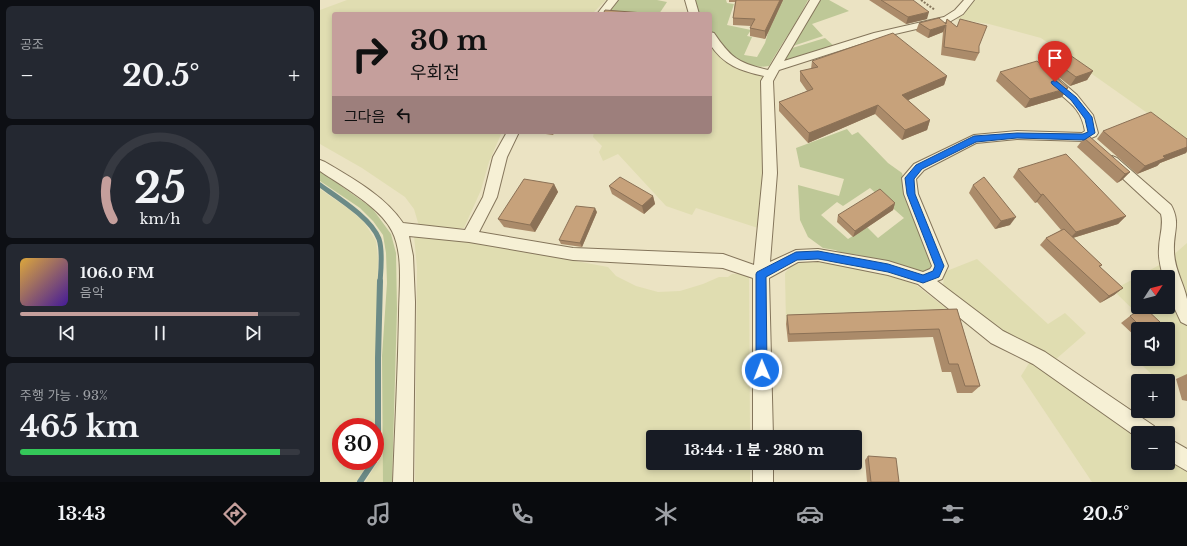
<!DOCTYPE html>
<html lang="ko">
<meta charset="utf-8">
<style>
body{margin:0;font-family:"Libre Baskerville","Noto Sans KR",serif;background:#242831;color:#f1f3f6;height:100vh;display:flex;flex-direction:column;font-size:15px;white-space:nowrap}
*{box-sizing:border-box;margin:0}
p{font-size:13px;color:#9ea1a6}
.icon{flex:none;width:22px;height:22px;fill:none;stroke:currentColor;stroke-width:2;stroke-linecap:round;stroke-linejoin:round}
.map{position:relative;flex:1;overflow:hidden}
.details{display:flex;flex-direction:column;gap:6px;padding:6px;background:#0d0f14;width:320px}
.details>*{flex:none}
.guide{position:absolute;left:12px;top:12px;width:380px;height:122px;border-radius:4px;box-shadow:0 2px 6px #0003;background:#c59f9c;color:#111;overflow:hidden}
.needle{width:26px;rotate:54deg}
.fabs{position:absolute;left:811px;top:270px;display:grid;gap:8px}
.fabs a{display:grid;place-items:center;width:44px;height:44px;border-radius:4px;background:#171b24;box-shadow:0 2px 6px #0003;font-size:20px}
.speed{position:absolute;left:12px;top:418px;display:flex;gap:8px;font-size:20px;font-weight:700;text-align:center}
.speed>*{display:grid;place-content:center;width:52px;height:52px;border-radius:50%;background:#171b24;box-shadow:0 2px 6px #0003;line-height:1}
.speed .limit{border:6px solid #d22;background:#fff;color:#111}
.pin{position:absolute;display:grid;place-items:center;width:34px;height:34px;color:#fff;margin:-41px -17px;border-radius:50% 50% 50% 0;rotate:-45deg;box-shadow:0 0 4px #0007}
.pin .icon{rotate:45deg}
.me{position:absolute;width:44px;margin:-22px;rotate:359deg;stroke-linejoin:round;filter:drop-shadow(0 0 3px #0008)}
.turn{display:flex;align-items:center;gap:14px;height:84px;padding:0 12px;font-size:18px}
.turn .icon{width:52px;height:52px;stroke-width:2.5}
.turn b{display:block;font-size:28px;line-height:34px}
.then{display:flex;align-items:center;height:38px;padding:0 12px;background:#0003;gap:8px;font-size:15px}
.big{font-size:30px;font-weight:700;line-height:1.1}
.details .tile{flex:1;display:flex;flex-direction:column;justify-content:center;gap:6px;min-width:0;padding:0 14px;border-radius:6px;background:#242831}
.details .dial{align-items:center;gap:0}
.dial svg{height:104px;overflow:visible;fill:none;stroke:#363941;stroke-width:7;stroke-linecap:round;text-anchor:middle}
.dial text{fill:#f1f3f6;stroke:none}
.song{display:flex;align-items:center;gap:12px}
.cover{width:48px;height:48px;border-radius:6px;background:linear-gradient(135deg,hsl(40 70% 55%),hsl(260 70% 35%))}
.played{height:4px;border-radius:2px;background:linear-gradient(90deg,#c59f9c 85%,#363941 85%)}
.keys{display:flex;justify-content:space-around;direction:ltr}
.heat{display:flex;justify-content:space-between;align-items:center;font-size:22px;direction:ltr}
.charge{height:6px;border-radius:3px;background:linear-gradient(90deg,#34c759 93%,#363941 0)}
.trip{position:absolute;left:326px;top:430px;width:216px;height:40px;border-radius:4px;background:#171b24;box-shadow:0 2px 6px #0003;font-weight:700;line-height:40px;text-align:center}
.tabs{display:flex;height:64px;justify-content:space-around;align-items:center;background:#090b0e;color:#9ea1a6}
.tabs .icon{width:28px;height:28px}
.tabs .selected{color:#c59f9c}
.tabs b{font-size:18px;color:#f1f3f6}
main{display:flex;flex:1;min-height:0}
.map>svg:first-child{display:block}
</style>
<main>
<section class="details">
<div class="tile"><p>공조</p>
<div class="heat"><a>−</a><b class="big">20.5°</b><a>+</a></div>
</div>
<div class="tile dial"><svg viewBox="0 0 100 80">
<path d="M14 69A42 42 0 1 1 86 69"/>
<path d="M14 69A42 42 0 0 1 9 39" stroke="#c59f9c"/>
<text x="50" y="56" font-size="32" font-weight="700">25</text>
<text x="50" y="72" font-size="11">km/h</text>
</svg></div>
<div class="tile">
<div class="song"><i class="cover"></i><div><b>106.0 FM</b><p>음악</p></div></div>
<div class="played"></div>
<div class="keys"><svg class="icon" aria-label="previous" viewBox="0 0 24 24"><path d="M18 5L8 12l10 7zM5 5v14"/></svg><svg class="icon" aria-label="pause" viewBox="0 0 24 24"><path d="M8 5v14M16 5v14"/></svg><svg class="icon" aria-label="next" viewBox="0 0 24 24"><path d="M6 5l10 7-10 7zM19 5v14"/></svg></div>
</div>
<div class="tile"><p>주행 가능 · 93%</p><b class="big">465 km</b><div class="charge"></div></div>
</section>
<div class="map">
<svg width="867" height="482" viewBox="0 0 867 482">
<rect width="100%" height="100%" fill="#ebe3c3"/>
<g fill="#e0ddb1">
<polygon points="27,0 286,0 272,14 14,14 14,132 182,132 169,162 161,190 144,228 115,230 99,226 94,209 85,197 42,168 0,144 0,10"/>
<polygon points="655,0 867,0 867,141 721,38 669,24 636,19 643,15"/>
<polygon points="390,41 396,51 405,61 413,65 445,74 447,174 438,228 376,208 372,215 346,206 298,154 283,161 279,152 282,146 273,137 274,132 390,132"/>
<polygon points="0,189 30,210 44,222 56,241 58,258 55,427 21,427 21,461 50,461 36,482 0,482"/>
<polygon points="94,236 148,241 288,267 296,276 316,286 338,292 360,291 383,284 399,277 408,277 412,274 429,274 430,437 333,437 333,463 430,463 430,482 95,482 97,268"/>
<polygon points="867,243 867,304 851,257"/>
<polygon points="492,259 568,272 596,285 632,313 466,322 465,273 471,266 480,261"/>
<polygon points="657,259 728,324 745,313 766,333 735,360 686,338 623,288 624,272"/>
<polygon points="843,263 848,277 818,277 818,307 848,307 848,278 859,308 867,323 867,379 855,377 848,389 848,381 839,381 810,354 818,349 818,359 848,359 848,329 833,329 793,290"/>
<polygon points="711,360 818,433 818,463 848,463 848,454 867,467 867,482 772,482 701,376"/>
<polygon points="63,454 63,482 45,482"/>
</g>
<g fill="#bec897" fill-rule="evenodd">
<polygon points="297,0 337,0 347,2 339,14 288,14"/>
<path d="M373,0H406L407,3L414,4L407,25L431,30L427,36L432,37L424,55L437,57L445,43L456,5L449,0H488C477,23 461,44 449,66C426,70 407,56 396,38C394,35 391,31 390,27C389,23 390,18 390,14H378Z"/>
<polygon points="499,0 509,0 529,11 492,24 503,36 470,47"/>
<polygon points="505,38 515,47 459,65 469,49"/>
<path d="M527,129L532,135L538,132L568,163L582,173L593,213L601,227L613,269L607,272L594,271L539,255L526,254L515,250L503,248L488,237L480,220L478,185L519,196L524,179L480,167L476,148ZM550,188L584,218L558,238L547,227L528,239L501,215L517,202L523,206Z"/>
<polygon points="0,171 52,208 71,234 76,253 77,309 72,482 63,482 62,356 67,283 66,253 63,235 53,221 40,208 0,181"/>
</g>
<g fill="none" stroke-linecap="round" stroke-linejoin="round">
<path stroke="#6c8b87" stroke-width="5" d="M0,185C18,198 51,218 59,239C63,251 61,269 60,282"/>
<g stroke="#6c8b87" stroke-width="6">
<polyline points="55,459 58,455 58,358 60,281"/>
<polyline points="40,482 54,461"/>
</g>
<defs>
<g id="minor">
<polygon points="288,0 298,0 287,14 277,14"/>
<polygon points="365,0 375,0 379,14 369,14"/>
<path d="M490,0H500L464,61L554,33L624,17L635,10L644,0H654L643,14L631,21L562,37L459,70L453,81L457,173L450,262L476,250L498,249L568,261L603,272L610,269L612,266L584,194L582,178L594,164L654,135L697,131L762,133L765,131C760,101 739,99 724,78L726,75H734L757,95L773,115L778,133L776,136L764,141L697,139L656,143L604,170L596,179L598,194L628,266L622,279L617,281L683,331L725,352L834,426L837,433H818V438L713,364L671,343L598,284L568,275L498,261L478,262L449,278L453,437H433V278L403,268L253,260L149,242L89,236L93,256L95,302L93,482H73C75,426 78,371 79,315C79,289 84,255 72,231C60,207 22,186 0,171V160L5,162C32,178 65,196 83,223L145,230L163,197L173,157L187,132H199L187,157L177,197L159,232L253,248L403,254L434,265L443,173L441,81L444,76C421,71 403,65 390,44V32L394,33C411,58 418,63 448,70Z"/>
<path d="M792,156L797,158L851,205C861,223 853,232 854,251C854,269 864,283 867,299C867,307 867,317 867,325L861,322C853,305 848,296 848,277H843C841,268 838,258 839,249C839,237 844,226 841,214L787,164L785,161L787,158Z"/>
<polygon points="848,438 867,449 867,471 848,460"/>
<rect x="433" y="463" width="20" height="19"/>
</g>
</defs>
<use href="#minor" stroke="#84755b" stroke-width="2"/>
<polyline stroke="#84755b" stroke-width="2" stroke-dasharray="2 1.5" stroke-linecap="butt" points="601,0 615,10"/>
<use href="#minor" fill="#f6f0d5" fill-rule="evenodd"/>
</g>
<g fill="#ab8b6a">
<polygon points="409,0 463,0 445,39 430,36 430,28 431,26 413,25 413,18 415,2 409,2"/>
<polygon points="549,0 593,0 607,19 586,24"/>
<polygon points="627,19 659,46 659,53 655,61 621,55 623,32 608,38 596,31 599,23 625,23"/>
<polygon points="730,58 773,71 767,80 750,86 726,67"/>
<polygon points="492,61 627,76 624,85 588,100 610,120 607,130 582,140 555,114 488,143 459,111 459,102 487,91 480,81 480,71 491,69"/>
<polygon points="680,72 742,97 705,108 676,81"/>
<polygon points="783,131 867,139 867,151 866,153 840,163 837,166 817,174 777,139"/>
<polygon points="211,132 235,132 233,135"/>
<polygon points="764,138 810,172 802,180 797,183 757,147"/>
<polygon points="698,169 806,216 798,224 753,238 782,265 780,267 803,288 794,295 780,303 720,245 726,238 741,230 717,202 715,203 693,177"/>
<polygon points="234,184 238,192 215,232 184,227 178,219"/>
<polygon points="653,185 690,225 675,229 649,193"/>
<polygon points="289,186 333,196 335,204 324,214 292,194"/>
<polygon points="575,203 573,210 533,237 517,222 518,215"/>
<polygon points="277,212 262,247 241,244 239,240"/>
<polygon points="637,309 660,386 652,393 637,393 631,372 622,372 613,337 468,342 466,324 467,315"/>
<polygon points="810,316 829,329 818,329 818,336 816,337 801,323"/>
<polygon points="867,374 867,401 862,400 856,379"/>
<polygon points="548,456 579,482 547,482 545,460"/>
</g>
<g fill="#8b7156">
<polygon points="460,0 463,0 445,39 445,31"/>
<polygon points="609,12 607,19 586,24 588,17"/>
<polygon points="626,25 623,32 608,38 610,30"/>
<polygon points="773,71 767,80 750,86 756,77"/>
<polygon points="627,76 624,85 579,104 582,95"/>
<polygon points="748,88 742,97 705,108 710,99"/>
<polygon points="558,105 555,114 488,143 489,133"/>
<polygon points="610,120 607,130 582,140 585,130"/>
<polygon points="867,147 867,151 866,153 840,163 837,166 817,174 825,166 843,156"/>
<polygon points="810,172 802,180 797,183 805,174"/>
<polygon points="234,184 238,192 215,232 210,225"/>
<polygon points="723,194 717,202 715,203 721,195"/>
<polygon points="333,196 335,204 324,214 322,206"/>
<polygon points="575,203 573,210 533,237 535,231"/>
<polygon points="275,208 277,212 262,247 260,243"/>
<polygon points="806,216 798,224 749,239 756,232"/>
<polygon points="696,217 690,225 675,229 681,221"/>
<polygon points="803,288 794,295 780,303 789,296"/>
</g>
<g fill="#c7a27b" stroke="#8b7156">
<polygon points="416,0 460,0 445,31 430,28 435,19 413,18"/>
<polygon points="561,0 593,0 609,12 588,17"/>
<polygon points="285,10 324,13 323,14 283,14"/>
<polygon points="619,18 626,24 627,19 637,27 640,19 667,26 659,46 659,53 624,47 626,25 610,30 599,23"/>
<polygon points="573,33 627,76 582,95 610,120 585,130 558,105 489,133 459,102 493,89 480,71 498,67 492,61"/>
<polygon points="747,53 773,71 756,77 730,58"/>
<polygon points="717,61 748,88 710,99 680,72"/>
<polygon points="831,112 867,139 867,147 843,156 845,158 825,166 783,131"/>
<polygon points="769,136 810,172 805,174 764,138"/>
<polygon points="746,154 806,216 756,232 723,194 721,195 698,169"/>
<polygon points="300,177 333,196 322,206 289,186"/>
<polygon points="664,177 696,217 681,221 653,185"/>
<polygon points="204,179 234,184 210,225 178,219"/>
<polygon points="560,189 575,203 535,231 518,215"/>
<polygon points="256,206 275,208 260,243 239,240"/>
<polygon points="744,229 782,265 779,266 803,288 789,296 726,238"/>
<polygon points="824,307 840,322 828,329 823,329 810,316"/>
<polygon points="637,309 660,386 645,386 638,364 629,364 619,329 469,334 467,315"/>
<polygon points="548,456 576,458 579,482 551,482"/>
</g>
<polygon fill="#1a73e8" stroke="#114b97" points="735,80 756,97 772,117 775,133 764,140 697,138 656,142 602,169 594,179 595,194 624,266 619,277 603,283 568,272 498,259 477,260 446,277 447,370 446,374 442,375 438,374 436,370 436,274 437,272 476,252 498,251 568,264 603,275 613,271 615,266 587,194 585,178 596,165 654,136 697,133 763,134 768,132 765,119 751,100 732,84 731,82"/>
</svg>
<div class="fabs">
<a><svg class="needle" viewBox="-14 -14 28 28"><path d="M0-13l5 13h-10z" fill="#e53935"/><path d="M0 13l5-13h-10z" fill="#9ea1a6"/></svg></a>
<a><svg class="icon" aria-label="sound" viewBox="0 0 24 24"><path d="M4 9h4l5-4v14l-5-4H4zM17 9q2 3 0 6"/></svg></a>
<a>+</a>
<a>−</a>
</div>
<div class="speed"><div class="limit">30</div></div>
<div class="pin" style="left:735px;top:82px;background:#d93025"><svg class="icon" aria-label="arrive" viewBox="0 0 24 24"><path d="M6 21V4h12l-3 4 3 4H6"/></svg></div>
<svg class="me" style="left:442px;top:370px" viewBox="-20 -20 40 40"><circle r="17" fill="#1a73e8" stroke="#fff" stroke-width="3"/><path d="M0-11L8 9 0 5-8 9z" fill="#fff"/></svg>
<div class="trip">13:44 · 1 분 · 280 m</div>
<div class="guide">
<div class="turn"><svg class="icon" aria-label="right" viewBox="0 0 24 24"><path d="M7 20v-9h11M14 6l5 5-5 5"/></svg><div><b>30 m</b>우회전</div></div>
<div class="then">그다음<svg class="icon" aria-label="left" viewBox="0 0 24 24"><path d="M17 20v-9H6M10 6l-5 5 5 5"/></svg></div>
</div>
</div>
</main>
<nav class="tabs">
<b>13:43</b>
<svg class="icon selected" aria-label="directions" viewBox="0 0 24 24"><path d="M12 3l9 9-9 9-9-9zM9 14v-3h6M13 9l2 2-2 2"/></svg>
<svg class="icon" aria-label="music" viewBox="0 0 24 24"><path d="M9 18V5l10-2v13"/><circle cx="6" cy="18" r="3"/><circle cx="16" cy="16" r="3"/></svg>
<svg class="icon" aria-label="phone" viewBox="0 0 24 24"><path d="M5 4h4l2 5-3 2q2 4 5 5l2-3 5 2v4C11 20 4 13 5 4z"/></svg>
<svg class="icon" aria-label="climate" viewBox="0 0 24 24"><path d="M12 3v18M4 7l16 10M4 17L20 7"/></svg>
<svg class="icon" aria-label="car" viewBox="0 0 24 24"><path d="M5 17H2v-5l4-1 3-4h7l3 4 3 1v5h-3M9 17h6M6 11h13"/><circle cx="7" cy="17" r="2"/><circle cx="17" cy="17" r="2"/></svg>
<svg class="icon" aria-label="filters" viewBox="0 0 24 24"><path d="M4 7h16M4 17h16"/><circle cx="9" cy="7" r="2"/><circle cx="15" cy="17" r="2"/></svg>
<b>20.5°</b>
</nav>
